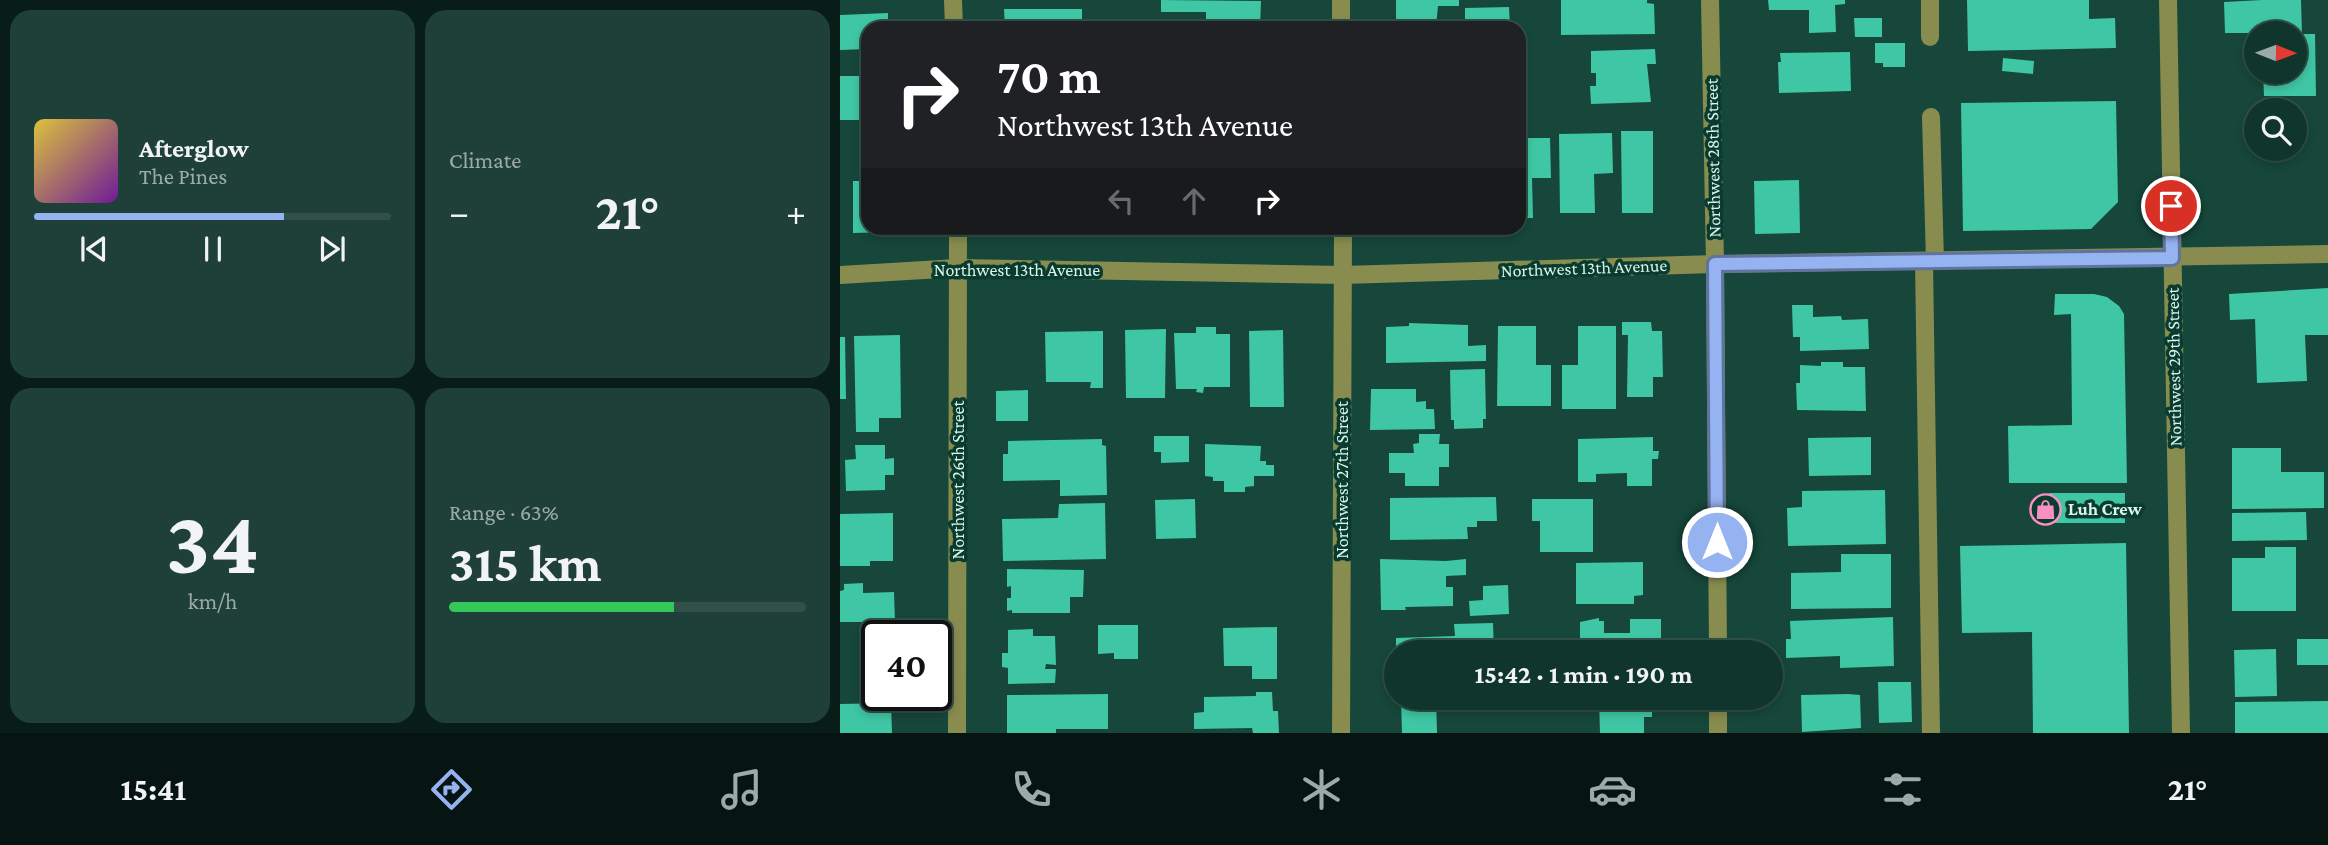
<!DOCTYPE html>
<meta charset="utf-8">
<style>
body{margin:0;font-family:"Crimson Pro",serif;background:#1e4038;color:#f1f3f6;height:100vh;display:flex;flex-direction:column;font-size:26px;white-space:nowrap}
*{box-sizing:border-box;margin:0}
p{font-size:23px;color:#9caba9}
.icon{flex:none;width:38px;height:38px;fill:none;stroke:currentColor;stroke-width:2;stroke-linecap:round;stroke-linejoin:round}
.map{position:relative;flex:1;overflow:hidden}
.sheet{display:flex;flex-direction:column;gap:10px;padding:10px;background:#091d18;width:840px}
.sheet>*{flex:none}
.guide{position:absolute;left:21px;top:21px;width:665px;height:214px;border-radius:21px;box-shadow:0 4px 10px #0003,0 0 0 2px #305048;background:#202124;color:#fff;overflow:hidden}
.needle{width:46px;rotate:91deg}
.controls{position:absolute;left:1404px;top:21px;display:grid;gap:14px}
.controls a{display:grid;place-items:center;width:63px;height:63px;border-radius:50%;background:#10352c;box-shadow:0 4px 10px #0003,0 0 0 2px #305048;font-size:35px}
.speed{position:absolute;left:21px;top:620px;display:flex;gap:14px;font-size:35px;font-weight:700;text-align:center}
.speed>*{display:grid;place-content:center;width:91px;height:91px;border-radius:50%;background:#10352c;box-shadow:0 4px 10px #0003,0 0 0 2px #305048;line-height:1}
.speed .limit{border:4px solid #111;border-radius:10px;background:#fff;color:#111}
.pin{position:absolute;display:grid;place-items:center;width:60px;height:60px;color:#fff;margin:-30px;border:4px solid #fff;border-radius:50%;box-shadow:0 2px 7px #0007}
.me{position:absolute;width:77px;margin:-38px;rotate:0deg;stroke-linejoin:round;filter:drop-shadow(0 0 5px #0008)}
.turn{display:flex;align-items:center;gap:24px;height:147px;padding:0 21px;font-size:32px}
.turn .icon{width:91px;height:91px;stroke-width:2.5}
.turn b{display:block;font-size:49px;line-height:60px}
.lanes{display:flex;align-items:center;height:66px;padding:0 21px;background:#0003;justify-content:center;gap:35px;direction:ltr}
.lanes .off{opacity:.35}
.big{font-size:52px;font-weight:700;line-height:1.1}
.sheet .tile{flex:1;display:flex;flex-direction:column;justify-content:center;gap:10px;min-width:0;padding:0 24px;border-radius:21px;background:#1e4038}
.sheet .dial{align-items:center;gap:0}
.dial b{font-size:91px;line-height:1}
.song{display:flex;align-items:center;gap:21px}
.cover{width:84px;height:84px;border-radius:10px;background:linear-gradient(135deg,hsl(50 70% 55%),hsl(280 70% 35%))}
.played{height:7px;border-radius:4px;background:linear-gradient(90deg,#95b2f1 70%,#305048 70%)}
.keys{display:flex;justify-content:space-around;direction:ltr}
.heat{display:flex;justify-content:space-between;align-items:center;font-size:38px;direction:ltr}
.charge{height:10px;border-radius:5px;background:linear-gradient(90deg,#34c759 63%,#305048 0)}
.sheet .tiles{flex:1;display:grid;gap:10px;grid-template-columns:repeat(2,1fr)}
.trip{position:absolute;left:544px;top:640px;width:399px;height:70px;border-radius:35px;background:#10352c;box-shadow:0 4px 10px #0003,0 0 0 2px #305048;font-weight:700;line-height:70px;text-align:center}
.tab-bar{display:flex;height:112px;justify-content:space-around;align-items:center;background:#061512;color:#9caba9}
.tab-bar .icon{width:49px;height:49px}
.tab-bar .on{color:#95b2f1}
.tab-bar b{font-size:32px;color:#f1f3f6}
main{display:flex;flex:1;min-height:0}
.map>svg:first-child{display:block}
</style>
<main>
<section class="sheet">
<div class="tiles">
<div class="tile">
<div class="song"><i class="cover"></i><div><b>Afterglow</b><p>The Pines</p></div></div>
<div class="played"></div>
<div class="keys"><svg class="icon" aria-label="previous" viewBox="0 0 24 24"><path d="M18 5L8 12l10 7zM5 5v14"/></svg><svg class="icon" aria-label="pause" viewBox="0 0 24 24"><path d="M8 5v14M16 5v14"/></svg><svg class="icon" aria-label="next" viewBox="0 0 24 24"><path d="M6 5l10 7-10 7zM19 5v14"/></svg></div>
</div>
<div class="tile"><p>Climate</p>
<div class="heat"><a>−</a><b class="big">21°</b><a>+</a></div>
</div>
<div class="tile dial"><b>34</b><p>km/h</p></div>
<div class="tile"><p>Range · 63%</p><b class="big">315 km</b><div class="charge"></div></div>
</div>
</section>
<div class="map">
<svg width="1488" height="733" viewBox="0 0 1488 733">
<rect width="100%" height="100%" fill="#16473a"/>
<g fill="#3fc6a4">
<polygon points="321,0 421,1 420,28 366,28 366,12 321,12"/>
<polygon points="556,0 619,0 619,6 598,6 596,26 556,26"/>
<polygon points="721,0 807,0 807,3 814,4 815,34 721,35"/>
<polygon points="928,0 1005,0 1005,4 995,5 996,32 969,33 969,10 929,10"/>
<polygon points="1127,0 1249,0 1249,19 1275,18 1276,48 1128,51"/>
<polygon points="1422,0 1461,0 1462,34 1475,34 1476,96 1424,96 1423,72 1454,72 1454,33 1385,33 1384,2"/>
<polygon points="669,7 670,28 625,28 625,8"/>
<polygon points="164,9 242,9 242,28 165,28"/>
<polygon points="48,13 48,28 28,28 28,49 0,50 0,15"/>
<polygon points="1014,18 1042,18 1042,37 1015,37"/>
<polygon points="1035,43 1065,43 1065,67 1043,67 1043,63 1035,63"/>
<polygon points="815,49 816,64 807,64 811,102 751,104 750,86 756,86 756,73 751,73 751,51"/>
<polygon points="1010,52 1011,91 939,93 938,62 941,62 940,53"/>
<polygon points="1163,58 1194,61 1193,74 1162,71"/>
<rect x="0" y="76" width="28" height="44"/>
<polygon points="1276,101 1278,202 1251,229 1123,231 1121,103"/>
<polygon points="781,131 813,131 813,213 782,213"/>
<polygon points="772,133 773,173 754,174 755,213 720,213 719,134"/>
<polygon points="679,138 710,138 711,178 692,178 693,218 679,218"/>
<polygon points="959,180 960,233 915,234 914,181"/>
<polygon points="13,181 28,181 28,228 54,228 54,232 13,233"/>
<polygon points="158,228 195,228 195,232 158,233"/>
<polygon points="1488,288 1488,335 1465,335 1467,381 1417,383 1415,319 1390,320 1389,294"/>
<polygon points="1215,294 1254,294 1267,297 1279,306 1284,314 1287,483 1169,483 1168,426 1232,425 1231,314 1214,315"/>
<polygon points="952,305 973,305 973,317 1001,316 1002,320 1028,319 1029,349 960,351 960,337 953,337"/>
<polygon points="782,322 811,322 812,331 822,331 823,377 813,377 813,397 787,397 788,335 782,335"/>
<polygon points="569,323 628,325 628,346 646,345 646,361 546,363 546,327 569,326"/>
<polygon points="658,326 696,326 696,365 711,365 711,406 657,406"/>
<polygon points="738,326 776,326 776,409 722,409 722,365 738,365"/>
<polygon points="356,327 376,327 376,334 390,334 390,387 364,387 363,393 356,392 357,389 336,389 334,333 356,333"/>
<polygon points="326,329 325,398 286,398 285,330"/>
<polygon points="443,330 444,407 410,407 409,331"/>
<polygon points="263,331 263,388 250,388 251,382 206,382 205,332"/>
<polygon points="60,335 61,418 39,418 39,432 16,432 14,336"/>
<polygon points="0,337 5,337 6,399 0,399"/>
<polygon points="981,362 1003,362 1003,367 1025,367 1026,411 957,410 956,383 960,383 960,365 981,366"/>
<polygon points="645,369 646,419 643,419 643,428 614,429 614,420 611,420 610,370"/>
<polygon points="531,389 576,389 576,402 586,401 586,409 594,409 595,429 530,430"/>
<polygon points="188,390 188,421 156,421 156,391"/>
<polygon points="579,434 600,434 599,444 609,444 609,467 599,467 599,486 565,486 565,473 549,473 549,453 574,453 573,444 579,443"/>
<polygon points="314,436 349,436 349,462 321,463 321,452 314,452"/>
<polygon points="813,437 813,451 819,451 818,459 812,459 812,486 787,486 787,473 756,474 756,482 738,482 738,439"/>
<polygon points="1031,437 1031,475 969,476 968,438"/>
<polygon points="262,439 262,445 266,446 267,495 220,496 220,480 163,481 163,454 168,454 168,441"/>
<polygon points="365,444 421,446 420,461 426,461 426,465 434,465 434,476 414,476 414,486 405,487 405,492 384,492 384,481 373,481 373,477 365,476"/>
<polygon points="15,445 45,445 45,459 54,458 54,475 45,475 45,490 6,491 5,460 16,459"/>
<polygon points="1392,448 1441,448 1441,472 1484,472 1484,508 1392,509"/>
<polygon points="1045,490 1046,544 948,546 947,508 962,507 962,491"/>
<rect x="1209" y="493" width="76" height="30"/>
<polygon points="656,497 657,521 637,521 637,527 627,527 628,539 550,540 550,498"/>
<polygon points="355,499 356,538 316,539 315,500"/>
<polygon points="692,499 753,499 753,552 700,552 700,521 692,521"/>
<polygon points="265,503 266,559 163,561 162,519 218,518 219,504"/>
<polygon points="1466,512 1467,540 1392,541 1392,513"/>
<polygon points="53,513 53,561 30,561 30,566 0,566 0,514"/>
<polygon points="1286,543 1289,733 1193,733 1192,632 1122,633 1120,546"/>
<polygon points="1425,547 1456,547 1456,611 1392,611 1392,558 1425,558"/>
<polygon points="1001,554 1051,554 1051,608 951,609 951,573 1001,572"/>
<polygon points="540,559 606,561 626,559 626,575 606,576 606,587 613,587 613,606 565,607 566,610 541,610"/>
<polygon points="803,562 803,595 794,596 794,604 736,604 736,563"/>
<polygon points="167,569 244,570 243,597 230,597 230,613 172,613 172,610 167,611 167,598 171,598 171,586 167,587"/>
<polygon points="23,583 23,593 54,592 55,622 0,622 0,591 4,590 4,584"/>
<polygon points="668,585 669,614 630,616 629,601 643,600 643,586"/>
<polygon points="1053,617 1054,666 1000,668 1000,656 946,658 946,639 951,639 950,621"/>
<polygon points="759,618 759,621 764,621 764,633 790,633 790,619 821,619 821,645 810,645 810,653 740,653 740,622"/>
<polygon points="653,623 654,653 556,653 556,638 615,636 614,624"/>
<polygon points="258,625 298,625 298,659 274,659 274,653 258,654"/>
<polygon points="437,627 437,679 412,679 412,666 384,666 383,628"/>
<polygon points="193,629 193,636 215,636 216,665 206,664 205,669 216,669 215,683 168,684 168,668 162,667 162,653 168,653 168,630"/>
<rect x="1457" y="639" width="31" height="26"/>
<polygon points="1436,649 1437,696 1395,697 1394,650"/>
<polygon points="1038,682 1071,682 1072,722 1039,723"/>
<polygon points="416,692 432,692 433,711 438,711 439,733 413,733 412,728 354,729 354,713 364,712 364,697 416,696"/>
<polygon points="268,694 268,729 216,729 216,733 167,733 167,695"/>
<polygon points="1008,694 1020,695 1021,728 962,732 961,695"/>
<polygon points="561,698 596,698 597,733 562,733"/>
<polygon points="759,698 812,698 812,717 804,717 804,733 760,733"/>
<polygon points="1488,701 1488,733 1395,733 1395,702"/>
<polygon points="51,703 52,733 0,733 0,704"/>
</g>
<g fill="none" stroke-linecap="round" stroke-linejoin="round">
<g stroke="#888c4f" stroke-width="18">
<polyline points="113,0 114,28"/>
<polyline points="501,0 501,28"/>
<polyline points="870,0 875,264 878,653"/>
<polyline points="1090,0 1090,37"/>
<polyline points="1328,0 1341,733"/>
<polyline points="1091,117 1095,261"/>
<polyline points="1084,261 1091,733"/>
<polyline points="0,275 118,268 503,275 875,264 1488,254"/>
<polyline points="878,698 878,733"/>
<polyline points="117,733 118,228"/>
<polyline points="501,733 503,228"/>
</g>
</g>
<g fill="none" stroke-linecap="round" stroke-linejoin="round">
<defs>
<polyline id="route" points="877,542 875,264 1332,258 1331,206"/>
</defs>
<use href="#route" stroke="#61749d" stroke-width="18"/>
<use href="#route" stroke="#95b2f1" stroke-width="12"/>
</g>
<defs>
<symbol id="shop-ring" viewBox="-11 -11 22 22"><circle r="9.5" fill="#093c2f" stroke="#fc8fc1" stroke-width="1.5"/><path d="M-5-2.5h2.3a2.7 3.5 0 0 1 5.4 0H5L5.5 6h-11ZM-1.5-2.5h3a1.5 2.3 0 0 0-3 0Z" fill="#fc8fc1"/></symbol>
</defs>
<g fill-rule="evenodd">
<use href="#shop-ring" x="1188" y="492" width="35" height="35"/>
</g>
<g text-anchor="middle" dominant-baseline="central" stroke-width="7" stroke-linejoin="round" paint-order="stroke">
<g font-size="18" fill="#dbf4eb" stroke="#093c2f">
<text transform="translate(873 158) rotate(-91)">Northwest 28th Street</text>
<text transform="translate(744 268) rotate(-2)">Northwest 13th Avenue</text>
<text x="177" y="270">Northwest 13th Avenue</text>
<text transform="translate(1334 367) rotate(-91)">Northwest 29th Street</text>
<text transform="translate(118 480) rotate(-90)">Northwest 26th Street</text>
<text transform="translate(502 480) rotate(-90)">Northwest 27th Street</text>
</g>
<g font-size="18" font-weight="bold" fill="#dbf4eb" stroke="#093c2f" text-anchor="start">
<text x="1228" y="509">Luh Crew</text>
</g>
</g>
</svg>
<div class="controls">
<a><svg class="needle" viewBox="-14 -14 28 28"><path d="M0-13l5 13h-10z" fill="#e53935"/><path d="M0 13l5-13h-10z" fill="#9caba9"/></svg></a>
<a><svg class="icon" aria-label="search" viewBox="0 0 24 24"><circle cx="10" cy="10" r="6"/><path d="M15 15l6 6"/></svg></a>
</div>
<div class="speed"><div class="limit">40</div></div>
<div class="pin" style="left:1331px;top:206px;background:#d93025"><svg class="icon" aria-label="arrive" viewBox="0 0 24 24"><path d="M6 21V4h12l-3 4 3 4H6"/></svg></div>
<svg class="me" style="left:877px;top:542px" viewBox="-20 -20 40 40"><circle r="17" fill="#95b2f1" stroke="#fff" stroke-width="3"/><path d="M0-11L8 9 0 5-8 9z" fill="#fff"/></svg>
<div class="trip">15:42 · 1 min · 190 m</div>
<div class="guide">
<div class="turn"><svg class="icon" aria-label="right" viewBox="0 0 24 24"><path d="M7 20v-9h11M14 6l5 5-5 5"/></svg><div><b>70 m</b>Northwest 13th Avenue</div></div>
<div class="lanes"><svg class="icon off" aria-label="left" viewBox="0 0 24 24"><path d="M17 20v-9H6M10 6l-5 5 5 5"/></svg><svg class="icon off" aria-label="ahead" viewBox="0 0 24 24"><path d="M12 20V5M6 11l6-6 6 6"/></svg><svg class="icon" aria-label="right" viewBox="0 0 24 24"><path d="M7 20v-9h11M14 6l5 5-5 5"/></svg></div>
</div>
</div>
</main>
<nav class="tab-bar">
<b>15:41</b>
<svg class="icon on" aria-label="directions" viewBox="0 0 24 24"><path d="M12 3l9 9-9 9-9-9zM9 14v-3h6M13 9l2 2-2 2"/></svg>
<svg class="icon" aria-label="music" viewBox="0 0 24 24"><path d="M9 18V5l10-2v13"/><circle cx="6" cy="18" r="3"/><circle cx="16" cy="16" r="3"/></svg>
<svg class="icon" aria-label="phone" viewBox="0 0 24 24"><path d="M5 4h4l2 5-3 2q2 4 5 5l2-3 5 2v4C11 20 4 13 5 4z"/></svg>
<svg class="icon" aria-label="climate" viewBox="0 0 24 24"><path d="M12 3v18M4 7l16 10M4 17L20 7"/></svg>
<svg class="icon" aria-label="car" viewBox="0 0 24 24"><path d="M5 17H2v-5l4-1 3-4h7l3 4 3 1v5h-3M9 17h6M6 11h13"/><circle cx="7" cy="17" r="2"/><circle cx="17" cy="17" r="2"/></svg>
<svg class="icon" aria-label="filters" viewBox="0 0 24 24"><path d="M4 7h16M4 17h16"/><circle cx="9" cy="7" r="2"/><circle cx="15" cy="17" r="2"/></svg>
<b>21°</b>
</nav>
